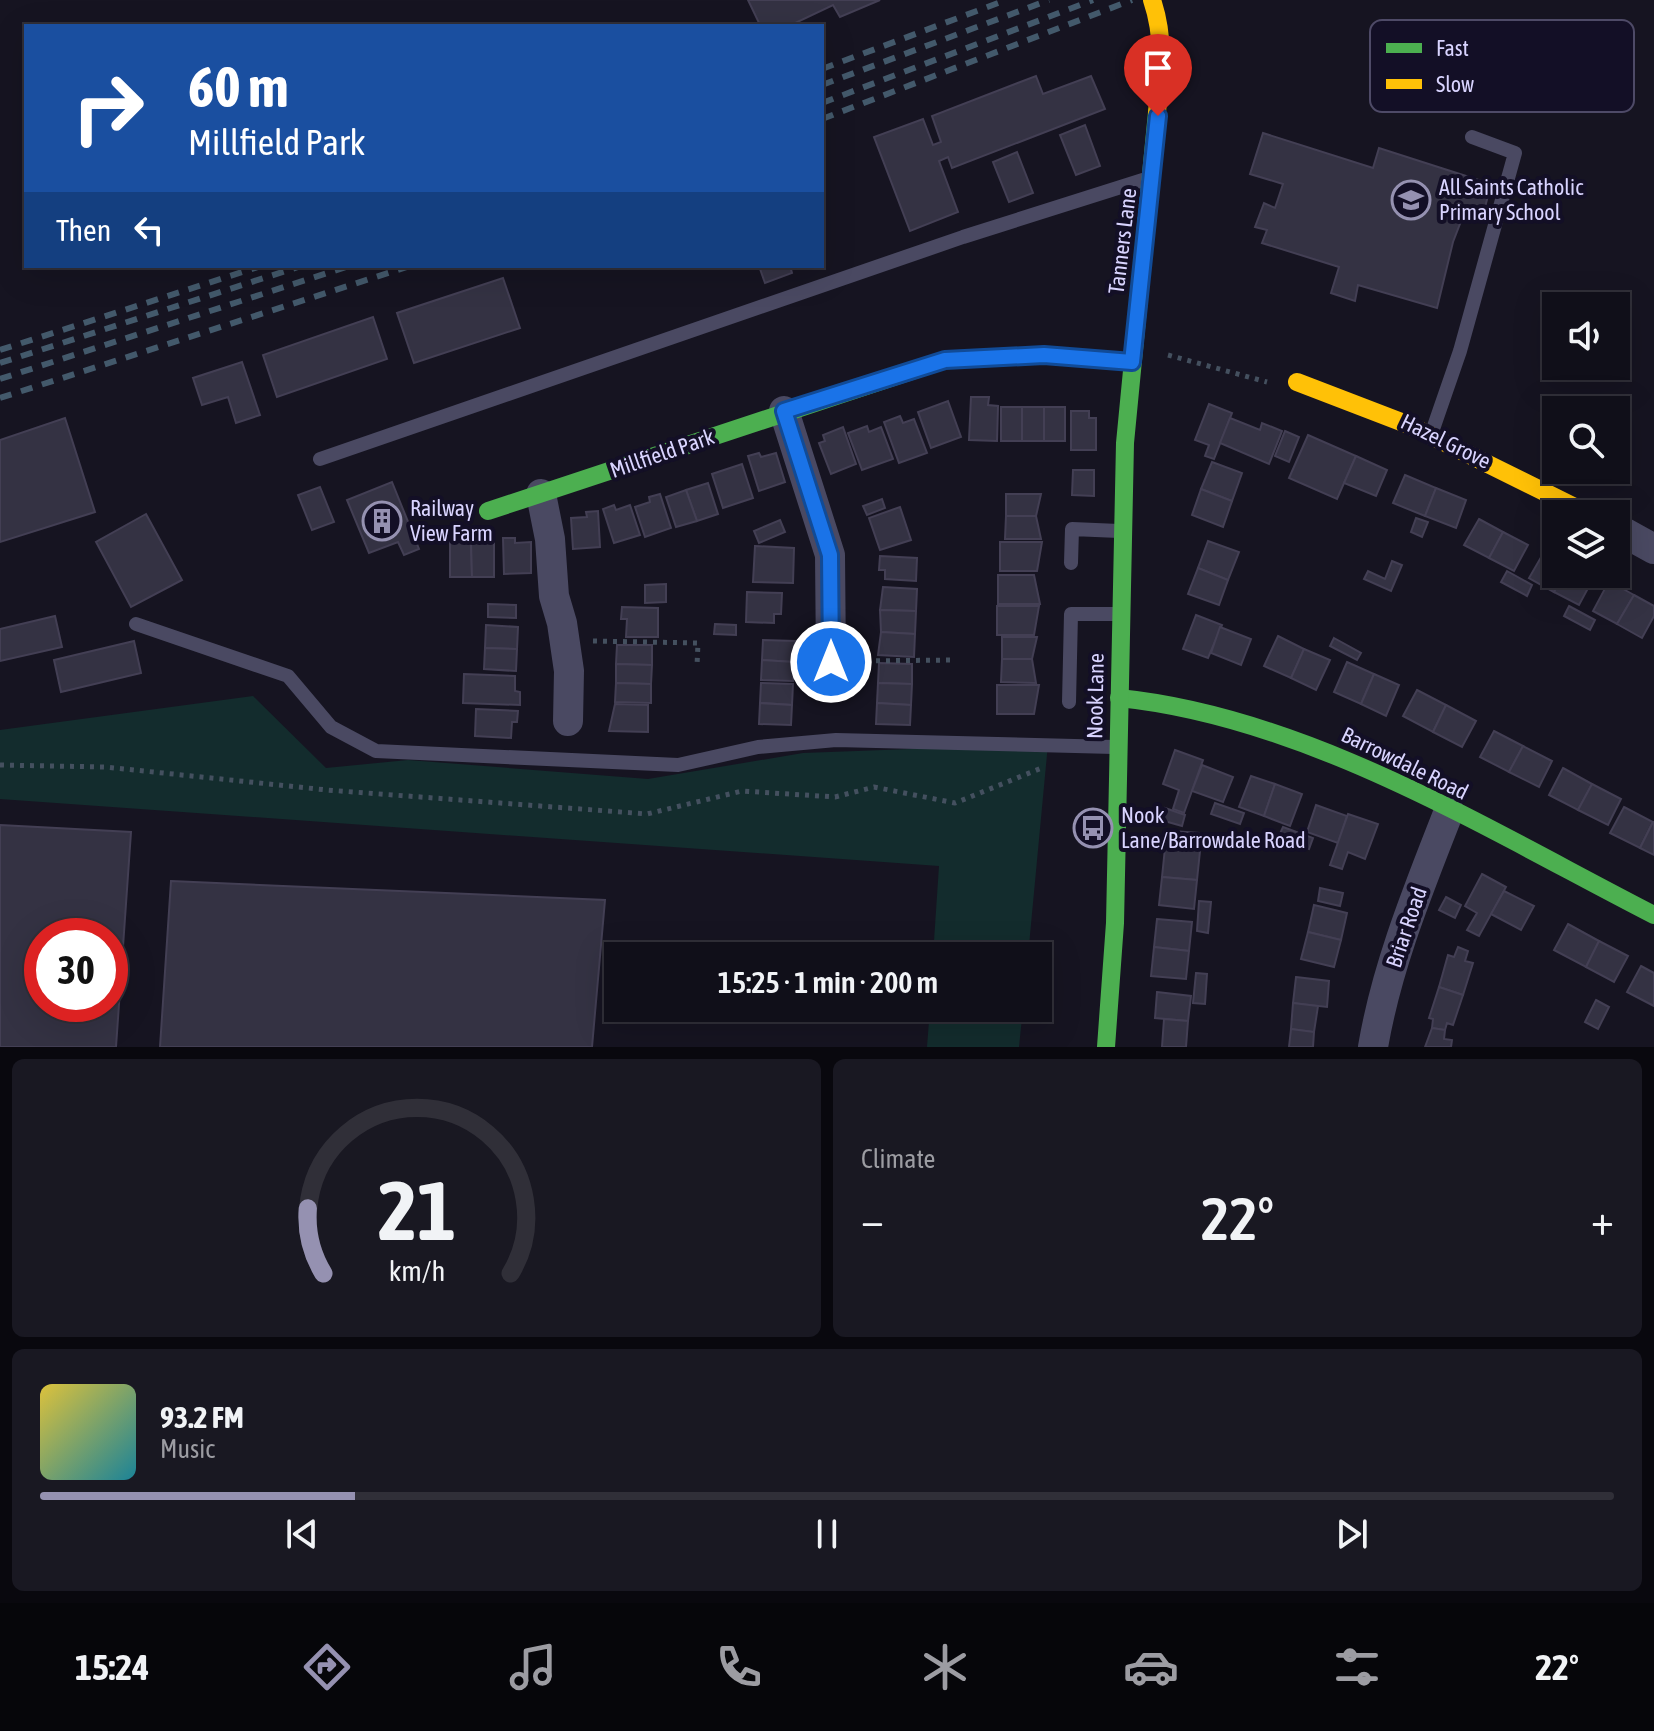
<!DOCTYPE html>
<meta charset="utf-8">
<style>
body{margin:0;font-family:"Asap Condensed",sans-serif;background:#191822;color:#f1f3f6;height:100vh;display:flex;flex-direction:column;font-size:30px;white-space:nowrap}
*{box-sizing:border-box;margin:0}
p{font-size:26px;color:#9c9ca2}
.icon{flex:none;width:44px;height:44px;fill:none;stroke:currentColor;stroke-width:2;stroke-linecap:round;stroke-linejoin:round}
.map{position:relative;height:1047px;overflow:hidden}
.sheet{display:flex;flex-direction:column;gap:12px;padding:12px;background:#09080e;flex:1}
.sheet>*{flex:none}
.hud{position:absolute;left:24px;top:24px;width:800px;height:244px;border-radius:0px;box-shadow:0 8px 32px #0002,0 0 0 2px #302f38;background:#1a4fa0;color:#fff;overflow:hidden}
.buttons{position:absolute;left:1542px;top:292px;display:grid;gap:16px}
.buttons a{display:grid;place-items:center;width:88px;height:88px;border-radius:0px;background:#100f19;box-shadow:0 8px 32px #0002,0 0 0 2px #302f38;font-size:40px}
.speed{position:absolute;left:24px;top:918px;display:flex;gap:16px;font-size:40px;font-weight:700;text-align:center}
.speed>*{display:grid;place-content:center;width:104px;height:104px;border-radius:50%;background:#100f19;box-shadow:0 8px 32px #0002,0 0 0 2px #302f38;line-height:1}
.speed .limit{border:12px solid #d22;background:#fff;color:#111}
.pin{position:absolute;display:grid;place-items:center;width:68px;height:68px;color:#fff;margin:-82px -34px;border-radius:50% 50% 50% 0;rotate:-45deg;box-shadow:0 0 8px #0007}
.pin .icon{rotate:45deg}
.me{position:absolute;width:88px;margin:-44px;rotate:0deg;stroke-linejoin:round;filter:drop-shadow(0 0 6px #0008)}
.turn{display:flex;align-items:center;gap:28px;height:168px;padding:0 32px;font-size:36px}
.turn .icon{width:104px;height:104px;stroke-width:2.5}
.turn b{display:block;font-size:56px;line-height:68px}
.then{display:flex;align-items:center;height:76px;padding:0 32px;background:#0003;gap:16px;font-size:30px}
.big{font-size:60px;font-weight:600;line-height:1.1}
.sheet .card{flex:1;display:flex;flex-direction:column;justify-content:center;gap:12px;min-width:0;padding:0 28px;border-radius:12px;background:#191822}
.sheet .dial{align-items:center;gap:0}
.dial svg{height:208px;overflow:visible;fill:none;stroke:#302f38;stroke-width:7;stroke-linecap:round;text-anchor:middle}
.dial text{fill:#f1f3f6;stroke:none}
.song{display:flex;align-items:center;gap:24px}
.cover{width:96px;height:96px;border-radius:12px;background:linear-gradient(135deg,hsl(50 70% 55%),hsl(190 70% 35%))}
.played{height:8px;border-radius:4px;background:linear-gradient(90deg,#9591b1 20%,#302f38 20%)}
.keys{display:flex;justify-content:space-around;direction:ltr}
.heat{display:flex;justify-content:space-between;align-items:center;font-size:44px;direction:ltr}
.sheet .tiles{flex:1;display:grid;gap:12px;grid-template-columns:1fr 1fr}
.card:last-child{grid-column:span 2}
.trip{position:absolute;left:604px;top:942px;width:448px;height:80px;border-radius:0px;background:#100f19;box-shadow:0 8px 32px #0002,0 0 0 2px #302f38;font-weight:600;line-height:80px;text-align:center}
.tab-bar{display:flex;height:128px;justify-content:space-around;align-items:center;background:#06060a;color:#9c9ca2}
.tab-bar .icon{width:56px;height:56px}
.tab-bar .on{color:#9591b1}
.tab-bar b{font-size:36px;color:#f1f3f6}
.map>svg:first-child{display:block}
</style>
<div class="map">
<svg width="1654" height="1047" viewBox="0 0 1654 1047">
<rect width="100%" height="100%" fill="#161421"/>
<g fill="#132c2d">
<polygon points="253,696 326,768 408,760 648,779 803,753 1048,744 1028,956 933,956 939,866 0,799 0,730"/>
<polygon points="930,1008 1023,1008 1019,1047 927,1047"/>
</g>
<g fill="#343243" stroke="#433f54" stroke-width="2" fill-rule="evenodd">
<polygon points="748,0 880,0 840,17 833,5 789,26 760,25"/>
<polygon points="1036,76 1043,94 1091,76 1105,109 952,168 948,157 939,161 958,212 910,231 874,137 923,119 933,145 941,142 932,116"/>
<polygon points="1085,125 1100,166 1076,175 1060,135"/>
<polygon points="1263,133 1373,168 1379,148 1491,184 1483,215 1465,211 1453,242 1437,308 1358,285 1355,301 1331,293 1339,267 1262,243 1267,230 1255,227 1264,203 1275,208 1283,184 1250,174"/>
<polygon points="1017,152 1033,193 1009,202 993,162"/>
<polygon points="759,266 790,266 792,273 765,283"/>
<polygon points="503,278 520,328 414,363 397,313"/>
<polygon points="373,317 387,359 277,397 263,355"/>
<polygon points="242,362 260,415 236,423 228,397 202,405 193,378"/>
<polygon points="971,397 989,397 988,405 998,406 997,441 969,440"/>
<polygon points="948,401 961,437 931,448 918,412"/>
<polygon points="1209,404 1232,413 1214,459 1205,456 1209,445 1195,440"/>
<rect x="1001" y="407" width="21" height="34"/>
<rect x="1022" y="407" width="22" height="34"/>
<rect x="1044" y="407" width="21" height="34"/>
<polygon points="1071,411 1089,411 1089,418 1096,418 1096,450 1071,450"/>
<polygon points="900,416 903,423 914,419 927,453 899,463 884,422"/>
<polygon points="65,418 95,512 0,542 0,440"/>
<polygon points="1230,418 1260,430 1262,423 1282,431 1269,464 1220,443"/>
<polygon points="867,426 869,432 881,427 893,459 862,470 848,433"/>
<polygon points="843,427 856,464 831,474 819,443 825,441 823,435"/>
<polygon points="1285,431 1299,437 1289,462 1275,456"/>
<polygon points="1308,435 1356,456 1337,499 1289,478"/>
<polygon points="759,453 761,457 776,453 785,482 759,491 748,456"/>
<polygon points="1356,456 1387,470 1376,496 1344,483"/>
<polygon points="1212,462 1242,473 1232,501 1201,489"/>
<polygon points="742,464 753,498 723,508 712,474"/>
<polygon points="1073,470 1094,470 1094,496 1072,495"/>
<polygon points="1405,475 1436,488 1425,516 1393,503"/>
<polygon points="392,482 419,549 404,555 398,542 369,553 347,500"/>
<polygon points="708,483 718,514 697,521 686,490"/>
<polygon points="320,487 334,522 312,530 298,495"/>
<polygon points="1436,488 1466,500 1456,528 1425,516"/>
<polygon points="1201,489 1232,501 1223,527 1192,515"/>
<polygon points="686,490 697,521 676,527 666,497"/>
<polygon points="660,494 671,528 645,537 635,507 650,502 649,497"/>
<polygon points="1006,494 1041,494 1036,516 1006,516"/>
<polygon points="882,499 885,508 867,515 863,506"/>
<polygon points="614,505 616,510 630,505 640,535 614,543 603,509"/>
<polygon points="900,507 911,540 880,550 869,518"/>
<polygon points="598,511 600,547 573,549 571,518 587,517 586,512"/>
<polygon points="146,514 182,580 131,607 96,542"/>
<polygon points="1006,516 1036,516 1041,539 1005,539"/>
<polygon points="1416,518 1428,522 1422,537 1411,532"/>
<polygon points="1479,519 1503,532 1489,558 1464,545"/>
<polygon points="780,520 785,532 759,543 754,531"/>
<polygon points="1503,532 1528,545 1514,571 1489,558"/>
<polygon points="503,538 515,538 515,543 531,542 531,573 504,574"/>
<polygon points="1208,541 1239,552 1228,580 1198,568"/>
<polygon points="450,542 471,542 472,577 450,577"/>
<polygon points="471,542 494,542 494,577 472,577"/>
<polygon points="1000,542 1042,542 1037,571 1000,571"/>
<polygon points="755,546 794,548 793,583 753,582"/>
<polygon points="1544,552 1556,559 1556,574 1563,574 1554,592 1529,578"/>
<polygon points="880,556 917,558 916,581 885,579 885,570 879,570"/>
<polygon points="1392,561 1402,565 1391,591 1364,579 1368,571 1385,579"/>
<polygon points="1198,568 1228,580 1219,605 1188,594"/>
<polygon points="1507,571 1532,585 1527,596 1501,582"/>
<polygon points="1563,574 1583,574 1593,579 1579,605 1554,592"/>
<polygon points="998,575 1034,575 1040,604 998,604"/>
<polygon points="1609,581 1634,595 1617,624 1593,611"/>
<polygon points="666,584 666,602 645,603 645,585"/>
<polygon points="883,587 917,589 916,611 880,610"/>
<polygon points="747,592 782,593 781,614 774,614 774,623 746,622"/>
<polygon points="1634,595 1654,606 1654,616 1642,638 1617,624"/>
<polygon points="488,604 516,605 516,618 488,617"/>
<polygon points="997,606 1039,606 1034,635 997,635"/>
<polygon points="1569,606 1595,620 1590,630 1564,616"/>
<polygon points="622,607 658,608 658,637 626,637 627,619 621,619"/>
<polygon points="880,610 916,611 915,634 881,632"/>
<polygon points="1196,615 1222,625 1208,658 1183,649"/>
<polygon points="55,616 62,647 0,661 0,629"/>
<polygon points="715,624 736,625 736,635 714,634"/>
<polygon points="486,625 518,627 517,649 485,648"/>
<polygon points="1220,627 1251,639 1241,665 1211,653"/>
<polygon points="881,632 915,634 914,657 878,655"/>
<polygon points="1278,636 1304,649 1291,678 1264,666"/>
<polygon points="1002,637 1037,637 1032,659 1002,659"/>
<polygon points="1334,638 1361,653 1357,660 1330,646"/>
<polygon points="763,640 795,641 794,662 762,660"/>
<polygon points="134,641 141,673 61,692 54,660"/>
<polygon points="617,645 652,645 652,665 616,664"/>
<polygon points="485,648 517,649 516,671 484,669"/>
<polygon points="1304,649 1330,660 1316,690 1291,678"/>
<polygon points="1002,659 1032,659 1036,683 1001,682"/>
<polygon points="762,660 794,662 793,681 761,680"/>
<polygon points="1347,662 1374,674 1361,704 1334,692"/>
<polygon points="879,663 912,664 912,684 878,683"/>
<polygon points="616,664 652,665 651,684 616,683"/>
<polygon points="464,674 515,676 515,691 520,692 520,705 463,703"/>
<polygon points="1374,674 1399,685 1386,716 1361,704"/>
<polygon points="616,683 651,684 651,703 615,702"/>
<polygon points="761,683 793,684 792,705 760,703"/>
<polygon points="878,683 912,684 911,705 877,703"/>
<polygon points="997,685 1039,685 1034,714 997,714"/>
<polygon points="1417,690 1446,705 1433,732 1403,716"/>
<polygon points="760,703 792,705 791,725 759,724"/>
<polygon points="877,703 911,705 910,725 876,724"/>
<polygon points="615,704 648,705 648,732 609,731"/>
<polygon points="1446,705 1476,721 1462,747 1433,732"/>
<polygon points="476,709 518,711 517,722 512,722 511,738 475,736"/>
<polygon points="1494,731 1523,746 1509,772 1480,757"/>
<polygon points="1523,746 1552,761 1539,787 1509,772"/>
<polygon points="1175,750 1203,760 1184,813 1173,809 1179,790 1163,784"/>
<polygon points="1202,765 1233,777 1223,802 1192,791"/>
<polygon points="1563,768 1592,784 1578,810 1549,795"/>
<polygon points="1251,776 1275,784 1264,816 1239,807"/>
<polygon points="1275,784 1302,794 1290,826 1264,816"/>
<polygon points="1592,784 1621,799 1608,825 1578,810"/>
<polygon points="1215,803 1244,813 1240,824 1211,814"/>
<polygon points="1316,805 1347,816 1338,843 1307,832"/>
<polygon points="1624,807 1653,822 1640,848 1610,833"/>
<polygon points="1165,808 1185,815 1182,826 1161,820"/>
<polygon points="1348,814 1378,824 1365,859 1348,852 1342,869 1330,865"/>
<polygon points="1653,822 1654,822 1654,855 1640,848"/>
<path d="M0,825L131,832L116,1047H0ZM42,936H110V1004H42Z"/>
<polygon points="1283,827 1313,838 1309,849 1278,838"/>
<polygon points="1172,831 1199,833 1198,848 1171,845"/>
<polygon points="1165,848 1200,851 1197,880 1162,877"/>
<polygon points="1482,874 1506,887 1479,936 1467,930 1477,913 1465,906"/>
<polygon points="1162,877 1197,880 1194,909 1159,905"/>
<polygon points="171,881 605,900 592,1047 160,1047"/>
<polygon points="1320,888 1343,893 1340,906 1318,901"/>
<polygon points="1504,891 1534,906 1521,930 1491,914"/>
<polygon points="1446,897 1461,905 1455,918 1439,910"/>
<polygon points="1199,901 1211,902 1208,933 1197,931"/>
<polygon points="1314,905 1347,913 1341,940 1308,932"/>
<polygon points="1157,919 1192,922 1189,951 1154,947"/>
<polygon points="1568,924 1599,941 1586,967 1554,950"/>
<polygon points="1308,932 1341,940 1334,967 1301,959"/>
<polygon points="1599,941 1628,956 1614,982 1586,967"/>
<polygon points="1154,947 1189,951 1186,979 1151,976"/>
<polygon points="1458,947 1468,951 1465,961 1473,963 1463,995 1439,987 1448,955 1454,957"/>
<polygon points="1641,966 1654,973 1654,1006 1627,992"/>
<polygon points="1196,973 1207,974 1205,1004 1193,1003"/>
<polygon points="1296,977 1329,981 1327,1007 1293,1003"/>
<polygon points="1439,987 1463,995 1453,1025 1447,1023 1445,1030 1432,1028 1433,1019 1429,1018"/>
<polygon points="1157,992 1191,996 1188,1021 1155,1018"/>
<polygon points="1596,1000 1609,1007 1598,1029 1585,1022"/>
<polygon points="1293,1003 1318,1006 1314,1032 1291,1029"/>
<polygon points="1164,1019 1188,1021 1186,1047 1162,1047"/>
<polygon points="1432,1028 1445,1030 1444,1039 1452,1040 1451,1047 1425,1047"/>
<polygon points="1291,1029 1314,1032 1313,1047 1289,1047"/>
</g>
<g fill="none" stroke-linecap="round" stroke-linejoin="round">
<g stroke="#44505f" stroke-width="5" stroke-dasharray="4 6" stroke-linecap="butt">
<polyline points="1168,355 1267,382"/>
<polyline points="593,641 698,643 697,666"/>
<polyline points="856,661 953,660"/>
<polyline points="0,765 105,767 327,790 647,814 742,791 835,797 874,787 955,803 1044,767"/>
</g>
<g stroke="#4a4962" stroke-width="14">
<polyline points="1432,432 1460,351 1515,153 1472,137"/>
<polyline points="320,459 963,237 1146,179"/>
<polyline points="1071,563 1072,529 1119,531"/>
<polyline points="136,624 288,676 331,727 376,751 678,765 758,747 836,740 1114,747"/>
<polyline points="1069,702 1071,614 1120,614"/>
</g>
<g stroke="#4a4962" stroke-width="30">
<polyline points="784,411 830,555 831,662"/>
<polyline points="541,494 550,539 554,596 562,623 569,671 568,721"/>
<polyline points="1616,528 1654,549"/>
<path d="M1373,1047C1387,965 1419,888 1449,811"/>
</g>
<g stroke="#4caf50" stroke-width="18">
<polyline points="488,511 945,360 1044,355 1132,362"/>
<path d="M1119,698C1307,717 1488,830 1654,915"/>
<polyline points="1106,1047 1115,923 1125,443 1157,112"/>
</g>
<g stroke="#ffc107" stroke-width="18">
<path d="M1152,0C1165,38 1161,73 1157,112"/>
<polyline points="1297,382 1409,425 1589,514"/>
</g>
<g stroke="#43596b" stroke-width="6" stroke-dasharray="12 10" stroke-linecap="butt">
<polyline points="822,69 1006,0"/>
<polyline points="822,85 1049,0"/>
<polyline points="822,103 1093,0"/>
<polyline points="822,119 1132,0"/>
<polyline points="0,350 261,266"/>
<polyline points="0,363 301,266"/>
<polyline points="0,379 349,266"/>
<polyline points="0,398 410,266"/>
</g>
</g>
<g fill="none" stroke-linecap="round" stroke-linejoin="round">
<defs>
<polyline id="route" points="831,662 830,555 784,411 945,360 1044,355 1132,362 1158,116"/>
</defs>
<use href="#route" stroke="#114b97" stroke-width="20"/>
<use href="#route" stroke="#1a73e8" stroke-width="14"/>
</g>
<defs>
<symbol id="school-ring" viewBox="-11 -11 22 22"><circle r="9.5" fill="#130f26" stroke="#9591b1" stroke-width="1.5"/><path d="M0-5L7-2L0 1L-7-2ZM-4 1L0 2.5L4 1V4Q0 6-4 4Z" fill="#9591b1"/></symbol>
<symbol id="building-ring" viewBox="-11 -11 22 22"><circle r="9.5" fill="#130f26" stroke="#9591b1" stroke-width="1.5"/><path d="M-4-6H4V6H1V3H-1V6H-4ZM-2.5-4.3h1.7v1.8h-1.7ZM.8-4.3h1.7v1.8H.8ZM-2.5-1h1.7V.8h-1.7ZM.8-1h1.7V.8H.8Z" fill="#9591b1"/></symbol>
<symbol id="bus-ring" viewBox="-11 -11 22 22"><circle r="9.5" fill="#130f26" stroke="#9591b1" stroke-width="1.5"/><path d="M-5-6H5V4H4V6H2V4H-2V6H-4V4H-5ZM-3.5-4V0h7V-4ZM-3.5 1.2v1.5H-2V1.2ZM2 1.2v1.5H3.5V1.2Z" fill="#9591b1"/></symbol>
</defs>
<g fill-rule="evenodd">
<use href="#school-ring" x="1389" y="178" width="44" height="44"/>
<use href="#building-ring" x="360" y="499" width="44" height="44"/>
<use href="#bus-ring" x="1071" y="806" width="44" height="44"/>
</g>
<g text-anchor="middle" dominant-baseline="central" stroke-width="8" stroke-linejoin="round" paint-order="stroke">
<g font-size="22" fill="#d9d4ff" stroke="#130f26" text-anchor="start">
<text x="1439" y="187">All Saints Catholic<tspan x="1439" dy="25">Primary School</tspan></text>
<text x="410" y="508">Railway<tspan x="410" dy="25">View Farm</tspan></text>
<text x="1121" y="815">Nook<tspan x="1121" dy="25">Lane/Barrowdale Road</tspan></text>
</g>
<g font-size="22" fill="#d9d4ff" stroke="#130f26">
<text transform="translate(1122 241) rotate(-83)">Tanners Lane</text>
<text transform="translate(1446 441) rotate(26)">Hazel Grove</text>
<text transform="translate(662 453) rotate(-19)">Millfield Park</text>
<text transform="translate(1095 696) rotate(-89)">Nook Lane</text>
<text transform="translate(1405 763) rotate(26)">Barrowdale Road</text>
<text transform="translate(1406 927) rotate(-71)">Briar Road</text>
</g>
</g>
<rect x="1370" y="20" width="264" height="92" rx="12" fill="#130f26" stroke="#4e4a67" stroke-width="2"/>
<rect x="1386" y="43" width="36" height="10" fill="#4caf50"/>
<rect x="1386" y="79" width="36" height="10" fill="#ffc107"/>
<g font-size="22" fill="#d9d4ff">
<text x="1436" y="56">Fast</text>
<text x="1436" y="92">Slow</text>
</g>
</svg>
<div class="buttons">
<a><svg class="icon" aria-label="sound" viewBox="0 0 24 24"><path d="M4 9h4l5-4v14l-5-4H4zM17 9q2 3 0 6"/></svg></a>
<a><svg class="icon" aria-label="search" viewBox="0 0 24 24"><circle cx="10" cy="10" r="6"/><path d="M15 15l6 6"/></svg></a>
<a><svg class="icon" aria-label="layers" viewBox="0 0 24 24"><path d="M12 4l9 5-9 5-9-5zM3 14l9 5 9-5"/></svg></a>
</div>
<div class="speed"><div class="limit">30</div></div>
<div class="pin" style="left:1158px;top:116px;background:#d93025"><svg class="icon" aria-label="arrive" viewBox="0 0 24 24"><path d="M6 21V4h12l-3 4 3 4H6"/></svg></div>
<svg class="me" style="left:831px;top:662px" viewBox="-20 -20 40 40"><circle r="17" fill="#1a73e8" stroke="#fff" stroke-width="3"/><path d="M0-11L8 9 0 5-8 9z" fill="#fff"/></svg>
<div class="trip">15:25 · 1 min · 200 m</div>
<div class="hud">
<div class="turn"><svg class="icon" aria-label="right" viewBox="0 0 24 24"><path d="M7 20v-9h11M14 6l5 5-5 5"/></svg><div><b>60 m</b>Millfield Park</div></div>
<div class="then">Then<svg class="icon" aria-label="left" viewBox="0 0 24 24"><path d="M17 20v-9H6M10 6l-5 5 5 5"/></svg></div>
</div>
</div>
<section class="sheet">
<div class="tiles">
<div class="card dial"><svg viewBox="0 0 100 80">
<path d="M14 69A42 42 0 1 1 86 69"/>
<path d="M14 69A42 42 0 0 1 8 44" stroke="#9591b1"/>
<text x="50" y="56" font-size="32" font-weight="700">21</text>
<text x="50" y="72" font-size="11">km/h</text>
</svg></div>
<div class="card"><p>Climate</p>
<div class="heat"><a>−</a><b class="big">22°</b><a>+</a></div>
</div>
<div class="card">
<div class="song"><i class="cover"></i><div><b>93.2 FM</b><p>Music</p></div></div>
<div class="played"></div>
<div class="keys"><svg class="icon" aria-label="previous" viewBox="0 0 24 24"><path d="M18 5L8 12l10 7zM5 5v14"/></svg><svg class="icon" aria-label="pause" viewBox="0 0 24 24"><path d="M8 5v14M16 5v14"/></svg><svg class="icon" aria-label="next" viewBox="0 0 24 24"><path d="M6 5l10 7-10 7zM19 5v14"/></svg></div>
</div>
</div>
</section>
<nav class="tab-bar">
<b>15:24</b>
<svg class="icon on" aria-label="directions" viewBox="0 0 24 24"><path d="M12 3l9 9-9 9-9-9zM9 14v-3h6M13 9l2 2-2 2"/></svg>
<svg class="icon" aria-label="music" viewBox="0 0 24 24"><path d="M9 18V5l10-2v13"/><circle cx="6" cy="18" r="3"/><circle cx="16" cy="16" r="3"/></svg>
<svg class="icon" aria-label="phone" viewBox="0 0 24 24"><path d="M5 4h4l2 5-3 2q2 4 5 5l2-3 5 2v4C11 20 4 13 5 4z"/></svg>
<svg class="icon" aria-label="climate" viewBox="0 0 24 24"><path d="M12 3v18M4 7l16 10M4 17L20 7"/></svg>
<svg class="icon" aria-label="car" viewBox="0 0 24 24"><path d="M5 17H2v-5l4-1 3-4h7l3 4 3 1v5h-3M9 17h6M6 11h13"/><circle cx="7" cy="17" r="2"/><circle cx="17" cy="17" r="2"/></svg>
<svg class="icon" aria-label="filters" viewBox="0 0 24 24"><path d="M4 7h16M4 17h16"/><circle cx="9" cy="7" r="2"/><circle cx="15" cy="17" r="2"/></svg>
<b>22°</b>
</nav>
